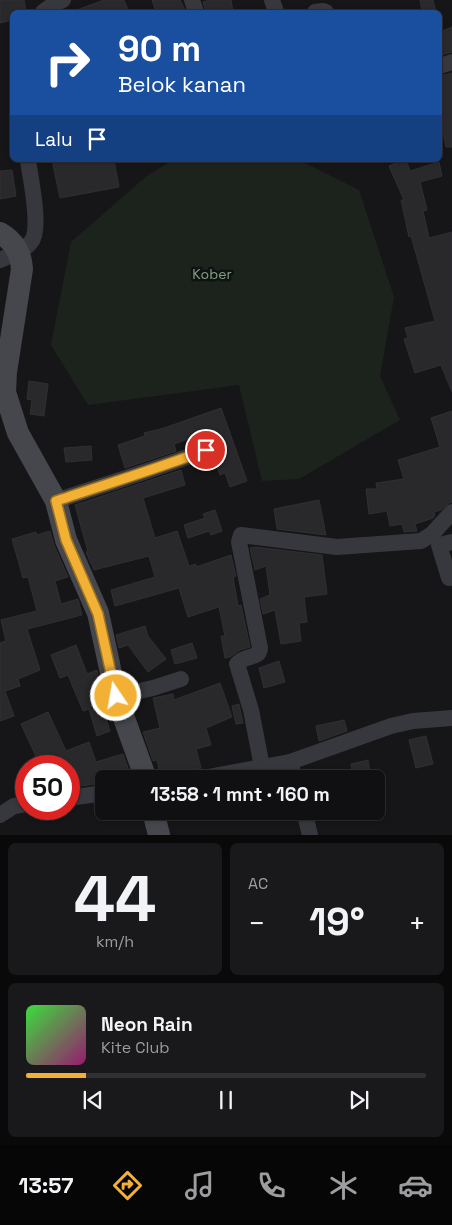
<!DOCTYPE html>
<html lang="id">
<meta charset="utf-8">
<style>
body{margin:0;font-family:"Space Grotesk",sans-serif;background:#19191b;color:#f1f3f6;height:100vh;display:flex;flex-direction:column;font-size:19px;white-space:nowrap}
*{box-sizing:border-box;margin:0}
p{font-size:16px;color:#9c9d9f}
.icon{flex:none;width:28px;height:28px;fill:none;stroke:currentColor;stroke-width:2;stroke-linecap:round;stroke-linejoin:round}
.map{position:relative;height:835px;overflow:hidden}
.drawer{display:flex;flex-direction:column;gap:8px;padding:8px;background:#09090a;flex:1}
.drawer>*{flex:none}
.top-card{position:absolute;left:10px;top:10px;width:432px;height:152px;border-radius:8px;box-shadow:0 1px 4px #0004,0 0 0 1px #303032;background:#1a4fa0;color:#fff;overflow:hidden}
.speed{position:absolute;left:15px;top:755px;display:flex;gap:10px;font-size:25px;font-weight:700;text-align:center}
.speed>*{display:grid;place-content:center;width:65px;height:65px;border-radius:50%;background:#101012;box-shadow:0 1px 4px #0004,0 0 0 1px #303032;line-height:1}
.speed .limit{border:8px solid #d22;background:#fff;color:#111}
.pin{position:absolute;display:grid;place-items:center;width:42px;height:42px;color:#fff;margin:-21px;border:2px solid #fff;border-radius:50%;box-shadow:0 1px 5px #0007}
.me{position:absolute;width:55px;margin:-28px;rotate:348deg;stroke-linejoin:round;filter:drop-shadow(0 0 4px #0008)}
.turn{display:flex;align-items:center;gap:18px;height:105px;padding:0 25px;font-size:22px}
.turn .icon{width:65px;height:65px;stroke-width:2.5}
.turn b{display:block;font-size:35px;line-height:42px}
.then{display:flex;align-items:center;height:48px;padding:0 25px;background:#0003;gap:10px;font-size:19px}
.big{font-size:38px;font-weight:700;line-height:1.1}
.drawer .card{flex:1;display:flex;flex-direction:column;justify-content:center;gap:8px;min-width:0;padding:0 18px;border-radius:8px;background:#19191b}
.drawer .dial{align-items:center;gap:0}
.dial b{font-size:65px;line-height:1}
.song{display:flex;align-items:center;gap:15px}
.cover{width:60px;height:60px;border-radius:8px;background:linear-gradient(135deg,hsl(120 70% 55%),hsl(320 70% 35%))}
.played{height:5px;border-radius:2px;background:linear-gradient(90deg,#f2b134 15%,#303032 15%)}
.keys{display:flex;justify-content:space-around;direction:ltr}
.heat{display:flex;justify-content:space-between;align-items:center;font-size:28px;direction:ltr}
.drawer .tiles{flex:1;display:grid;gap:8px;grid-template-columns:1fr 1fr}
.card:last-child{grid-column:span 2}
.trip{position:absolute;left:95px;top:770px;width:290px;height:50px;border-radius:8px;background:#101012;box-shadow:0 1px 4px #0004,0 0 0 1px #303032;font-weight:700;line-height:50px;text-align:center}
.dock{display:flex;height:80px;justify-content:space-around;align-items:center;background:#060607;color:#9c9d9f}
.dock .icon{width:35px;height:35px}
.dock .active{color:#f2b134}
.dock b{font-size:22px;color:#f1f3f6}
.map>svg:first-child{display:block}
</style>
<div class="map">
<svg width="452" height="835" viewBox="0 0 452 835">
<rect width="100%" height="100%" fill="#161618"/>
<polygon fill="#1c231d" points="173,160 299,160 359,190 394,297 380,376 400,420 299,479 262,481 239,385 88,405 51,345 71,242 148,175"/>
<g fill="#29292c" stroke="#303034">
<polygon points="0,0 24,0 26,12 12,12 12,20 0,23"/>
<polygon points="104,0 124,0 129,12 74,12 74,11"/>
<polygon points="152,0 180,0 186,12 156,12"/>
<polygon points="210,0 231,0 233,12 206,12 203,2"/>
<polygon points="420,0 433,0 436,12 422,12"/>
<polygon points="452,27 452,52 440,55 440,32"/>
<polygon points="452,73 452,147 446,147 440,118 440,76"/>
<polygon points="52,160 114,160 119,187 60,198"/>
<polygon points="403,160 406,160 410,171 439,162 442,176 420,182 427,210 423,211 429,238 452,232 452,392 441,365 415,373 404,339 408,338 405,328 435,321 411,236 409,237 401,200 404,200 389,166"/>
<polygon points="12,170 16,196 0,199 0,171"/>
<polygon points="29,381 48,384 44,416 30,414 32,400 27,399"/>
<polygon points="221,408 247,481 230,487 225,473 220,475 214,458 215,447 213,443 208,440 205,433 174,444 176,451 125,468 118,445 145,436 144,433 164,428"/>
<polygon points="452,411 452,502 449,503 441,510 434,512 435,515 433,518 415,524 417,531 404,532 402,524 390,526 387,511 369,514 366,489 377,489 376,483 404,479 398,460 440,447 431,418"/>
<polygon points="91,446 92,460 66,462 64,448"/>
<polygon points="181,470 185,485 143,498 155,538 177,531 189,566 196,564 196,567 231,555 236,576 233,577 238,606 241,605 250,647 240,650 230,657 225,658 221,636 225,636 219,607 188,617 179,588 115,606 111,590 155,577 149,556 94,570 86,552 88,552 75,505"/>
<polygon points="319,500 326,535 277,529 274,509"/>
<polygon points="215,510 222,531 211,535 209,531 188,538 184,525 205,518 203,514"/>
<polygon points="50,531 54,545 68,577 55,581 61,604 78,599 82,615 27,629 40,670 18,679 20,686 5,691 14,716 0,721 0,643 6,641 1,620 37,611 28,577 23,578 12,539 36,532 37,535"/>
<polygon points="255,547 322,555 327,594 304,597 307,622 299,623 301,641 281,644 275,610 263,614 260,599 270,595 266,566 255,570 250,548"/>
<polygon points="145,626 148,636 166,659 148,672 128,645 119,648 116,635"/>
<polygon points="192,643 197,658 175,664 171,650"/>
<polygon points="76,645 87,674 97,670 103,699 100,700 102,707 99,710 103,709 110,731 97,736 89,709 83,711 68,675 60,678 51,655"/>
<polygon points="279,661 285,682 264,688 259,668"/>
<polygon points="220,683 232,717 206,728 211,745 196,749 201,768 191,771 187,779 161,779 157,760 153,761 143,732 160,728 153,698 173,694 174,700"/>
<polygon points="239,704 243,723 236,724 232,706"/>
<polygon points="48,712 66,751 89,742 96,762 123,754 132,779 104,779 104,781 94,784 81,786 74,766 52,766 49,758 39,763 21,724"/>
<polygon points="344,720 347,731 319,741 316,726"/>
<polygon points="426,736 433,764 416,768 409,740"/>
<polygon points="368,760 371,779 353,779 351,764"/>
</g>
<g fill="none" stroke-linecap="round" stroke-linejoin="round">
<g stroke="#37383d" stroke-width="16">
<polyline points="192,0 196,12"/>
<polyline points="272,0 276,12"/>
<polyline points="43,12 54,4 63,0"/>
<polyline points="315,12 323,11 326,12"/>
<polyline points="440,66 452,62"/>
<path d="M0,260C10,255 24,251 31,242C42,229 30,177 28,160"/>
<path d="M56,501C106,484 157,469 206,450"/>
<polyline points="449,578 439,545 452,542"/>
<polyline points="116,696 153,688 181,679"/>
<polyline points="290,762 295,779"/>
<path d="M262,767L251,710L237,664C247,653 259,660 260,648L239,542L241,535L337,547L421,541L432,534L452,512"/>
<polyline points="197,779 290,762 391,726 413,721 452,718"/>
<polyline points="69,798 104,793"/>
<polyline points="304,811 310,835"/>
<polyline points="0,815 14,806 26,804"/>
</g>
<g stroke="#45474d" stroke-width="22">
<path d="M0,233C14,241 21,253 22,269L6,372L5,392L18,433L56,501L66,540L98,613L116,696L146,779"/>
<polyline points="153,811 159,835"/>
</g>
</g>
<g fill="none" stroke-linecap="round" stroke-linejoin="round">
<defs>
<path id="route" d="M116,696L98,614L66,540L56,501C106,484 157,469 206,450"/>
</defs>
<use href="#route" stroke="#9d7322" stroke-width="12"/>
<use href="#route" stroke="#f2b134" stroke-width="9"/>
</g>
<g text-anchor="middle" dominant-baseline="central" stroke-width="5" stroke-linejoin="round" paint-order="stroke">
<g font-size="14" fill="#7fa381" stroke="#111113">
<text x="212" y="274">Kober</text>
</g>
</g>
</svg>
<div class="speed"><div class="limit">50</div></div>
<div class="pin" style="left:206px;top:450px;background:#d93025"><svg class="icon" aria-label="arrive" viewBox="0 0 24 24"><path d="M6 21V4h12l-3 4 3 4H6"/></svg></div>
<svg class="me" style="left:116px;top:696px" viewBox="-20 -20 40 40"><circle r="17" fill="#f2b134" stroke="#fff" stroke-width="3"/><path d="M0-11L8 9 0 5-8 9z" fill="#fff"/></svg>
<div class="trip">13:58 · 1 mnt · 160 m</div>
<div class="top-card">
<div class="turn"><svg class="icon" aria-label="right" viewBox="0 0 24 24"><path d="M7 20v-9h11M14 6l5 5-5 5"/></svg><div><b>90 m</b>Belok kanan</div></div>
<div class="then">Lalu<svg class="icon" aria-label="arrive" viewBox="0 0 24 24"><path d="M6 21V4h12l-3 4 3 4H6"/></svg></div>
</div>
</div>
<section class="drawer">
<div class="tiles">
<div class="card dial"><b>44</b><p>km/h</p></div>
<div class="card"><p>AC</p>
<div class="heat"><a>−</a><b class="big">19°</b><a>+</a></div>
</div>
<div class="card">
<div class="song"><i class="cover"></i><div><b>Neon Rain</b><p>Kite Club</p></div></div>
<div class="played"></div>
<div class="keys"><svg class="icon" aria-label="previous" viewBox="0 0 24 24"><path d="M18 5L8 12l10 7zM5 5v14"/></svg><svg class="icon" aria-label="pause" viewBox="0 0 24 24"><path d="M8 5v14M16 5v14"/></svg><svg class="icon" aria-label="next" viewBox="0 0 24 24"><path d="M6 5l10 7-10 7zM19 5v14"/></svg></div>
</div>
</div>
</section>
<nav class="dock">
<b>13:57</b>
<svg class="icon active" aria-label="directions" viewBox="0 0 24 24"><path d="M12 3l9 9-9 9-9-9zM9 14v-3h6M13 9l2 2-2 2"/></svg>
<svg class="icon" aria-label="music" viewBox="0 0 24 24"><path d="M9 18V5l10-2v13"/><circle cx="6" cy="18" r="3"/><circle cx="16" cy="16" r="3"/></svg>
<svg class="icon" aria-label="phone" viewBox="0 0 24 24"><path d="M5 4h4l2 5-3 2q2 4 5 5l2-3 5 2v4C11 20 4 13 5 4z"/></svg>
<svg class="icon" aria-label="climate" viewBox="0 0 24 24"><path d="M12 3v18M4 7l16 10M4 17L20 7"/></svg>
<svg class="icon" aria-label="car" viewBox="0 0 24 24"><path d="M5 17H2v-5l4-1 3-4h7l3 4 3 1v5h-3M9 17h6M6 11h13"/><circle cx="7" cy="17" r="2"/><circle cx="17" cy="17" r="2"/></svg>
</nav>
